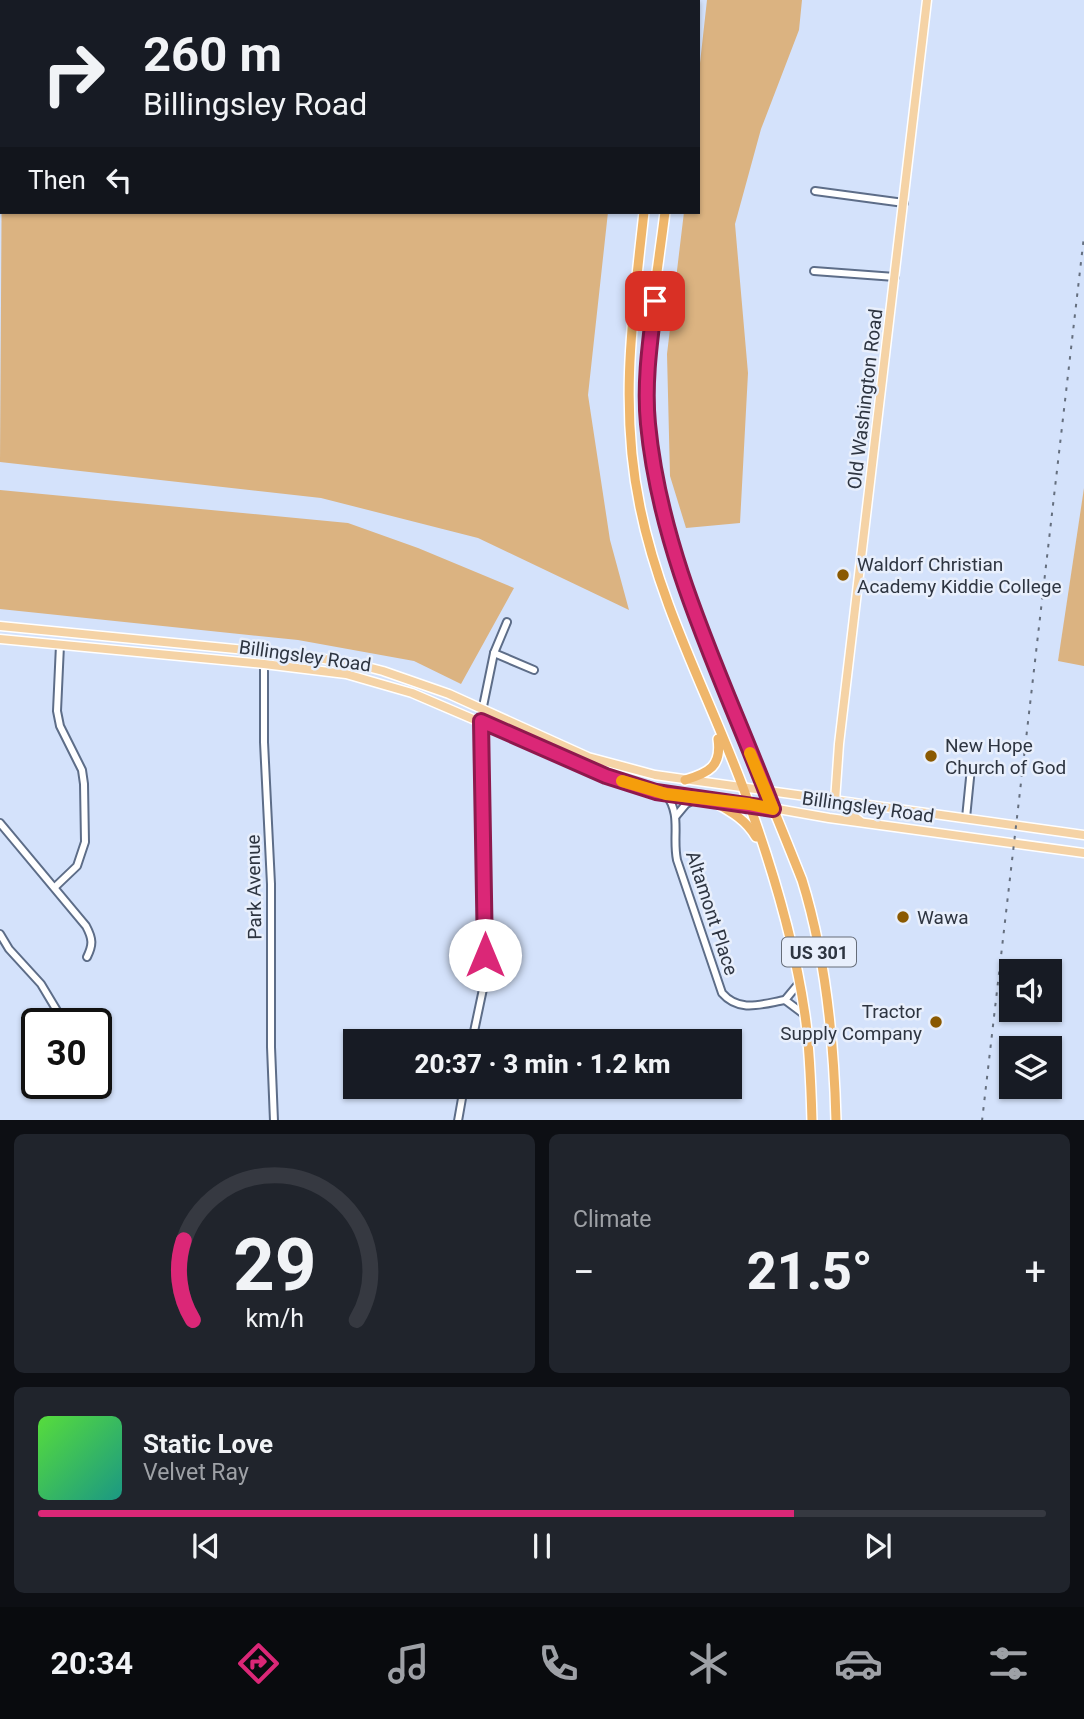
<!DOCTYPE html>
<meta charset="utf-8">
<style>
body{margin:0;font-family:Roboto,sans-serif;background:#20242c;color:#f1f3f6;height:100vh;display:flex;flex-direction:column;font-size:26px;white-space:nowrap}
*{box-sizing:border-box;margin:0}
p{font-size:23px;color:#9ea1a6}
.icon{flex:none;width:38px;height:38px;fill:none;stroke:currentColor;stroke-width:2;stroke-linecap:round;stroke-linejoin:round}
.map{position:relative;height:1120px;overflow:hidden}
.side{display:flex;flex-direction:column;gap:14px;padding:14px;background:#0d0f14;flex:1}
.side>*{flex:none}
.banner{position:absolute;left:0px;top:0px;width:700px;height:214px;box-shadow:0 2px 5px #0004;background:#171b24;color:#f1f3f6;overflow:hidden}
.controls{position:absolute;left:999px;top:959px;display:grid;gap:14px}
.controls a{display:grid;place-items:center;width:63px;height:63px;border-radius:0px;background:#171b24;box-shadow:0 2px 5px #0004;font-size:35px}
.speed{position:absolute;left:21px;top:1008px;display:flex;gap:14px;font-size:35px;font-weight:700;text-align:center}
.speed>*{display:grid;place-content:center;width:91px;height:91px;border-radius:50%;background:#171b24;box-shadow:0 2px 5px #0004;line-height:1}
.speed .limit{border:4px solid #111;border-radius:10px;background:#fff;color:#111}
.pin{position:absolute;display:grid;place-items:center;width:60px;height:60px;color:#fff;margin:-30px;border-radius:14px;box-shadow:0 4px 10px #0006}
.me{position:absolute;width:77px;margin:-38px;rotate:0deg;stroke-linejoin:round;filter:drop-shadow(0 0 5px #0008)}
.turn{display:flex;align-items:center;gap:24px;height:147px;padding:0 28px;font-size:32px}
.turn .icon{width:91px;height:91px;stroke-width:2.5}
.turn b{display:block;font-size:49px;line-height:60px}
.then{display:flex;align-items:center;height:66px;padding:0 28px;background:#0003;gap:14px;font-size:26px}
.big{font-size:52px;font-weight:800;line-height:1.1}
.side .card{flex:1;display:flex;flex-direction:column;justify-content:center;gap:10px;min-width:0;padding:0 24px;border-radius:10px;background:#20242c}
.side .dial{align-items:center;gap:0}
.dial svg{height:182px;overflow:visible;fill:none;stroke:#363941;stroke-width:7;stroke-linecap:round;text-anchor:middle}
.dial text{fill:#f1f3f6;stroke:none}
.song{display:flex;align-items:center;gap:21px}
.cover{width:84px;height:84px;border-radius:10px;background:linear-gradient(135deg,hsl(110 70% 55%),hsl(170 70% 35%))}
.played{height:7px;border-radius:4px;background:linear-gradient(90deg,#db2777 75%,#363941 75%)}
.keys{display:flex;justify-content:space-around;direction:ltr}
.heat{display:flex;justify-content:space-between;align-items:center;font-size:38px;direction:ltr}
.side .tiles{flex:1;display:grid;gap:14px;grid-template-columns:1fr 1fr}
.card:last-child{grid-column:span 2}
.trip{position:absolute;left:343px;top:1029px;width:399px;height:70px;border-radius:0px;background:#171b24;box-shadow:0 2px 5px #0004;font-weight:800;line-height:70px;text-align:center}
.menu{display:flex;height:112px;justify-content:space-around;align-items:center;background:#090b0e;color:#9ea1a6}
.menu .icon{width:49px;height:49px}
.menu .current{color:#db2777}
.menu b{font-size:32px;color:#f1f3f6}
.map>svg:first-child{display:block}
</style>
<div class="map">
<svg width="1084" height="1121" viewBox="0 0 1084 1121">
<rect width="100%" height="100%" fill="#d4e2fb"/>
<g fill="#dbb381">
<polygon points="314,0 633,0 314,2"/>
<polygon points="707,0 802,0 799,30 761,129 735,224 748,373 740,523 686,528 670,476 667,354 684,212 698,212 698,81"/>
<polygon points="2,141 2,212 608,212 588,395 610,540 629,610 478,538 321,498 0,462"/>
<polygon points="1084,488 1084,666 1058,661"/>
<polygon points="0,490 348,523 418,548 514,588 461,684 414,661 298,640 0,609"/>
</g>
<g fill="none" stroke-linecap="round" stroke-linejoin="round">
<defs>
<g id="minor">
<polyline points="144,0 146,2"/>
<polyline points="288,0 289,2"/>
<polyline points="207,2 210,0"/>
<polyline points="815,191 904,203"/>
<polyline points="814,271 895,277"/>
<polyline points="264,653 264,742 271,884 271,1047 274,1121"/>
<polyline points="494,653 534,670"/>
<path d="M666,794C682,816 672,835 677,860L722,993C739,1013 762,1004 785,1000L800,982"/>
<polyline points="676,816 686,804 697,798"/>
<polyline points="966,818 971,768"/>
<path d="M0,823L86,926C93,939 93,945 87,957"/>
<polyline points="55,887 77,866 85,842 84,784 82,770 60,726 57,711 60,645"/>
<polyline points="0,934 9,949 41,984 65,1024"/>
<polyline points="785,1000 805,1015"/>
<polyline points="472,1041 483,989 486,955 480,721 494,653 507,622"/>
<polyline points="96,1072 97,1074"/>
<polyline points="458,1121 464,1087"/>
</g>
<g id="major">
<polyline points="0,626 296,655 352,663 383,671 449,694 588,757 655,775 1084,835"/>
<polyline points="0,639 264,664 346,674 412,693 606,776 656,792 749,804 829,818 1084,853"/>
<polyline points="835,801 839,744 927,0"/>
<polyline points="835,801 860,821"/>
</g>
<g id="highway">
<polyline points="668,2 668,0"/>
<polyline points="689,2 689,0"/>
<path d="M644,212C633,312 619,407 640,507C660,606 709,696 744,790C771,863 794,938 805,1015C810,1050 811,1085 812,1121"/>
<path d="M665,212C657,277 642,359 648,423C656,504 677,564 705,638C736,720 770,799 802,880C826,957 834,1040 836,1121"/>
<path d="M685,780C709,773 722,766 718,739"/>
<path d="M709,799C728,810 745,818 756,837"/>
</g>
</defs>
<use href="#minor" stroke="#5d6d88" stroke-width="10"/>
<use href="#major" stroke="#fff" stroke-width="11"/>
<use href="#highway" stroke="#fff" stroke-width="12"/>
<use href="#minor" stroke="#fff" stroke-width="6"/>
<use href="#major" stroke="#f5d3a6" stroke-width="8"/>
<use href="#highway" stroke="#efb66b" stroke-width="9"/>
<polyline stroke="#656f7f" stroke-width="2" stroke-dasharray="3.5 7" stroke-linecap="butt" points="982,1121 1084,236"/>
</g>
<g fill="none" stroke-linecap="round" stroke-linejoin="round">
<defs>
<path id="route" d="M485,955L481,721L606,776L656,792L773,809C725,682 661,560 648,424C644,383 650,342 655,301"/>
</defs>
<use href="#route" stroke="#8e194d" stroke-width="18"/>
<use href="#route" stroke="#db2777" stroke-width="12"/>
<polyline stroke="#f59e0b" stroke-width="12" points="622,781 666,794 749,804 773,809 750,753"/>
</g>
<g fill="#8a5901" stroke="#e8effc" stroke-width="2.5">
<circle cx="843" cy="575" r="7"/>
<circle cx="931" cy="756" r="7"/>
<circle cx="903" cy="917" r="7"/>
<circle cx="936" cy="1022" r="7"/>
</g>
<g text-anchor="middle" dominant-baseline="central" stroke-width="5" stroke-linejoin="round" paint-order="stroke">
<rect fill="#e8effc" stroke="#666d79" stroke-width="2" x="782" y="937.5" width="74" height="29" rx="5"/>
<g font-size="18" font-weight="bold" fill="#2e3541">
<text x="819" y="952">US 301</text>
</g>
<g font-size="19" fill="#2e3541" stroke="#e8effc">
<text transform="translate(865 399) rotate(-83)">Old Washington Road</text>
<text transform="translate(305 656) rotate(8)">Billingsley Road</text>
<text transform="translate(868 807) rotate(8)">Billingsley Road</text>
<text transform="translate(254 887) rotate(-91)">Park Avenue</text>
<text transform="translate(712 913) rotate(72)">Altamont Place</text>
</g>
<g font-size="19" fill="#2e3541" stroke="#e8effc" text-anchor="start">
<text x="857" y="564">Waldorf Christian<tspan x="857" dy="22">Academy Kiddie College</tspan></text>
<text x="945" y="745">New Hope<tspan x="945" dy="22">Church of God</tspan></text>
<text x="917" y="917">Wawa</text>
<text x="922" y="1011" text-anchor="end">Tractor<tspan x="922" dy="22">Supply Company</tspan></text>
</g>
</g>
</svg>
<div class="controls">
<a><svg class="icon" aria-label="sound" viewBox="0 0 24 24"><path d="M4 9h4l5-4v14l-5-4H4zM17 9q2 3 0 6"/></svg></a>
<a><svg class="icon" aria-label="layers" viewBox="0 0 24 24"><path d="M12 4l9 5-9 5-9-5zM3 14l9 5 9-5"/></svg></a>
</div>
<div class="speed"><div class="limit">30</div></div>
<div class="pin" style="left:655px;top:301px;background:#d93025"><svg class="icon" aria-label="arrive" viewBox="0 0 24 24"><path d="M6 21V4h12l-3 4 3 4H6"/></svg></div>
<svg class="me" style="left:485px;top:955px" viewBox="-20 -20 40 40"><circle r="19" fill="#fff"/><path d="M0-13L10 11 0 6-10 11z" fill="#db2777"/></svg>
<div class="trip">20:37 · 3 min · 1.2 km</div>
<div class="banner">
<div class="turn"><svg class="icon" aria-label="right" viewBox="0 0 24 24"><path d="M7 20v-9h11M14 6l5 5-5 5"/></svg><div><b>260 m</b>Billingsley Road</div></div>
<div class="then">Then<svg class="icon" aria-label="left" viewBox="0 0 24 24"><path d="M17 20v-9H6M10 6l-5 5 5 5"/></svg></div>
</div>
</div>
<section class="side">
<div class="tiles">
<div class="card dial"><svg viewBox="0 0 100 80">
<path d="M14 69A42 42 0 1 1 86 69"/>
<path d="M14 69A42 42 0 0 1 10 34" stroke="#db2777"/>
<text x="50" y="56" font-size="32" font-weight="700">29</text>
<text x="50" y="72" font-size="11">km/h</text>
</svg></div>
<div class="card"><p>Climate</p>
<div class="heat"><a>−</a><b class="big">21.5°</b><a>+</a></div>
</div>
<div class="card">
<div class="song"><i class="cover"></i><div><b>Static Love</b><p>Velvet Ray</p></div></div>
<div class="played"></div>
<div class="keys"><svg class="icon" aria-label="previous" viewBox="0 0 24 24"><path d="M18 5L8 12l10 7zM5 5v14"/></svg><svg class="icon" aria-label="pause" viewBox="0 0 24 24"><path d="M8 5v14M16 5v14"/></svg><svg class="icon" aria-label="next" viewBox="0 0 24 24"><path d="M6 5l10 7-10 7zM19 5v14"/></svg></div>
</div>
</div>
</section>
<nav class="menu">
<b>20:34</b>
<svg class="icon current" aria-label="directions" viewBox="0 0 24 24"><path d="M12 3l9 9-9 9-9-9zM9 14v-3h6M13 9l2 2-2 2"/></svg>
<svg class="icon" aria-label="music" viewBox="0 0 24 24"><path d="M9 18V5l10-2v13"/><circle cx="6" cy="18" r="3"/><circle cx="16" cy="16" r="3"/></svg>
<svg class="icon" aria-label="phone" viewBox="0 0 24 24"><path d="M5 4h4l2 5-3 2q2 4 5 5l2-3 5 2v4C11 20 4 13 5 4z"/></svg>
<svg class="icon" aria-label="climate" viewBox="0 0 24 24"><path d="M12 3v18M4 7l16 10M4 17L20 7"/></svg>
<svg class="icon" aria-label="car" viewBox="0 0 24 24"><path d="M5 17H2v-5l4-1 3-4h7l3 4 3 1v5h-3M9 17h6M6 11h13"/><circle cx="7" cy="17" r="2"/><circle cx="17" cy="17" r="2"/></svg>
<svg class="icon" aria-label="filters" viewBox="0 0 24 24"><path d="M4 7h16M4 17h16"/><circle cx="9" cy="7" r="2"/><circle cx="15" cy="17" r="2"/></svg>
</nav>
